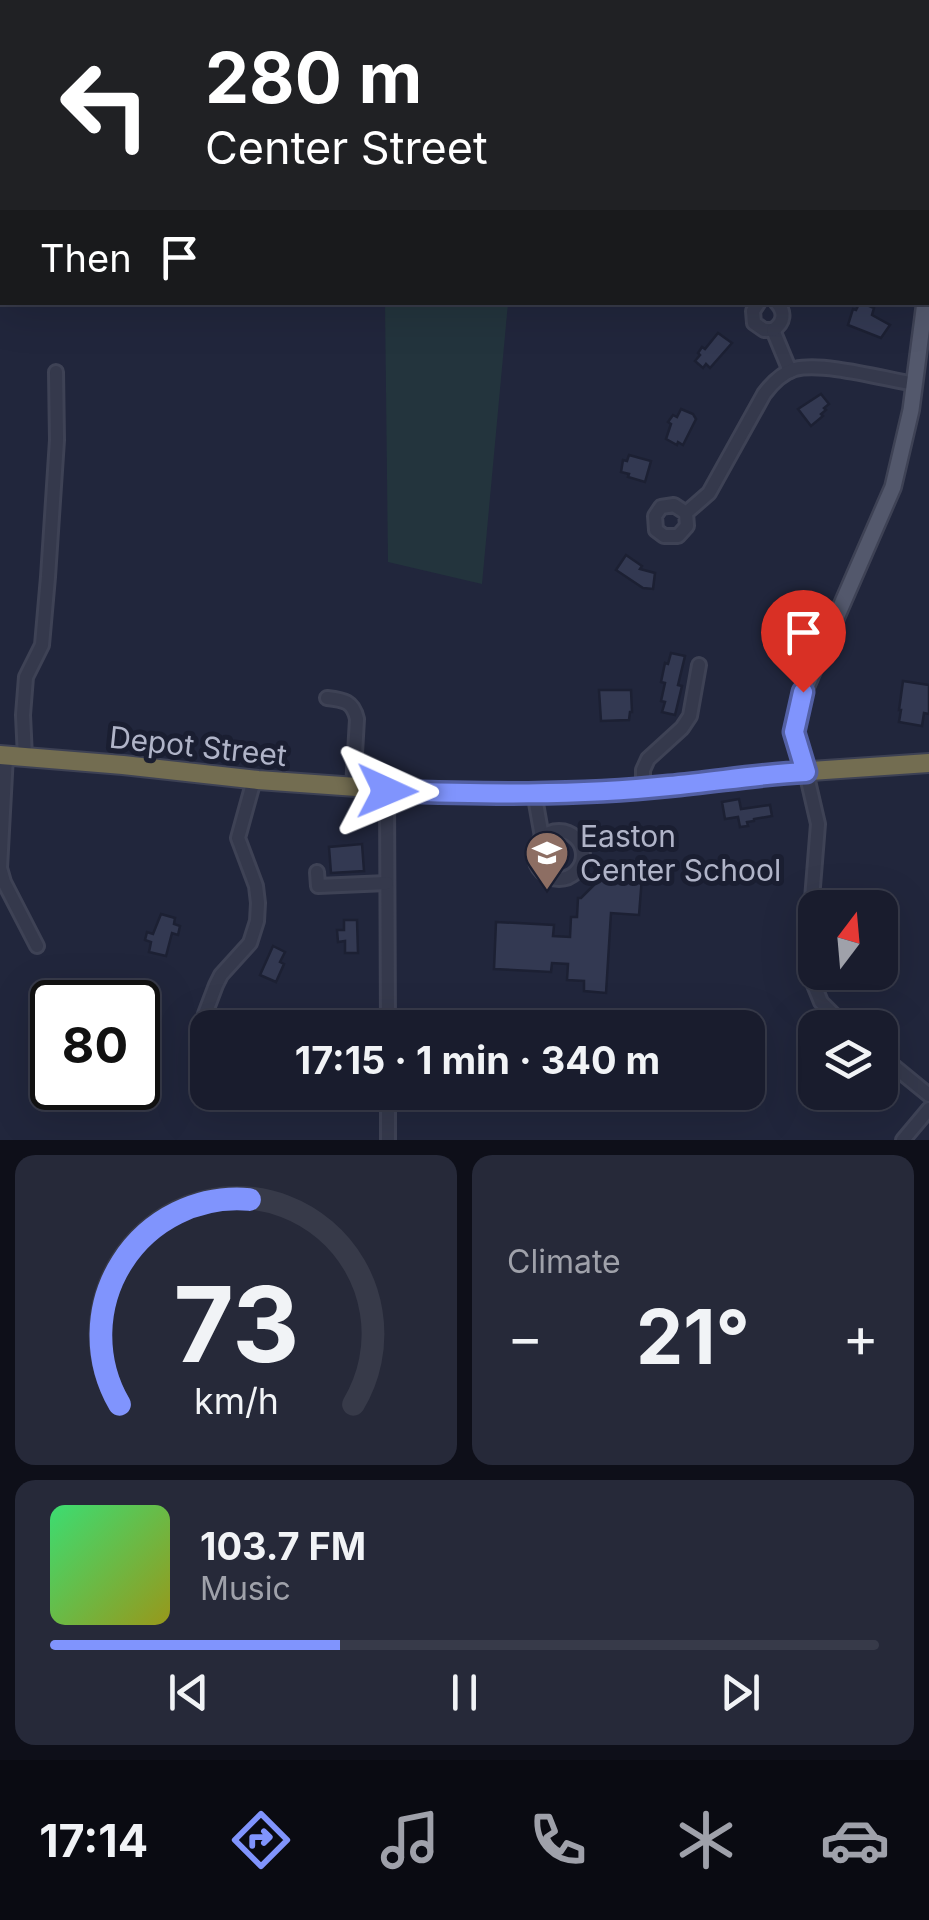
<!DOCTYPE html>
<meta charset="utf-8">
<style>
body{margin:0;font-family:Inter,sans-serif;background:#262939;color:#f1f3f6;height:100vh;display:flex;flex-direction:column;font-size:38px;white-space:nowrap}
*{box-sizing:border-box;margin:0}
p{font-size:32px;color:#9fa1aa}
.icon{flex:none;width:55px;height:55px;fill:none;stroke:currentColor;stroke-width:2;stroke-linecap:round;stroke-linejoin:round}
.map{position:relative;height:1140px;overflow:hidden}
.panel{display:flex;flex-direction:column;gap:15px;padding:15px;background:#0e0f19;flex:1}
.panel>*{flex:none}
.hud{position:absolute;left:0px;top:0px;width:930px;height:305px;box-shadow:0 10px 40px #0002,0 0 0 2px #373a49;background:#202124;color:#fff;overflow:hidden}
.needle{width:65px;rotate:16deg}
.fabs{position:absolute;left:798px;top:890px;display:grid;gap:20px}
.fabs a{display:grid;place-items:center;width:100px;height:100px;border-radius:20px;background:#191c2d;box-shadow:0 10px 40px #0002,0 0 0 2px #373a49;font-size:50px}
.speed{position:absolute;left:30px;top:980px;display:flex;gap:20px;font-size:50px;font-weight:700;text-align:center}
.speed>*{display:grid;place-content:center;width:130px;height:130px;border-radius:50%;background:#191c2d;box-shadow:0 10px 40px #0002,0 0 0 2px #373a49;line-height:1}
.speed .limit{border:5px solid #111;border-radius:15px;background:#fff;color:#111}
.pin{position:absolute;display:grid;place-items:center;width:85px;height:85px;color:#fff;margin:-102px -42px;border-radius:50% 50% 50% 0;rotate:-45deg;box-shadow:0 0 10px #0007}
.pin .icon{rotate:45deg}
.me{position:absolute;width:110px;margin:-55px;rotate:91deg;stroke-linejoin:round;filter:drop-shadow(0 0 8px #0008)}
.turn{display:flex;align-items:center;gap:35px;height:210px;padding:0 40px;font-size:45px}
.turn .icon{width:130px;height:130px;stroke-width:2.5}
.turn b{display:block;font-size:70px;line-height:85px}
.then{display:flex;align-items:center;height:95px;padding:0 40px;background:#0003;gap:20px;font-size:38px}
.big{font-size:75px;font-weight:700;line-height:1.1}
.panel .widget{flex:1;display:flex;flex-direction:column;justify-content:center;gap:15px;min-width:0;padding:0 35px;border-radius:20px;background:#262939}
.panel .dial{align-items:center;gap:0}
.dial svg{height:260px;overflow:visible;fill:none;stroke:#373a49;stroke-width:7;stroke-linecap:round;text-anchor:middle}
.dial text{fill:#f1f3f6;stroke:none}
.song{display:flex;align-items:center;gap:30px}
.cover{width:120px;height:120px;border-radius:15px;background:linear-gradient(135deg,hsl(140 70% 55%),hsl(60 70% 35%))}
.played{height:10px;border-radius:5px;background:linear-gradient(90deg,#8094fd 35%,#373a49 35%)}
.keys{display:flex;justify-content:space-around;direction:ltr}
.heat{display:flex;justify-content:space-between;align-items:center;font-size:55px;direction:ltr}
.panel .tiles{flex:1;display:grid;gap:15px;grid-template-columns:1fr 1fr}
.widget:last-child{grid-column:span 2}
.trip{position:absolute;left:190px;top:1010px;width:575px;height:100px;border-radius:20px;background:#191c2d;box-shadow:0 10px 40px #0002,0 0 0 2px #373a49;font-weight:700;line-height:100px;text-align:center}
.dock{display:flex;height:160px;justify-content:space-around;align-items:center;background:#0a0b12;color:#9fa1aa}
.dock .icon{width:70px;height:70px}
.dock .current{color:#8094fd}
.dock b{font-size:45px;color:#f1f3f6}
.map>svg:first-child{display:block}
</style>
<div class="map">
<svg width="929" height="1140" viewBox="0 0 929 1140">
<rect width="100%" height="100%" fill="#21263c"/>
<polygon fill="#23343d" points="385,303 508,303 482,584 388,562"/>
<g fill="#333952" stroke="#1c2033" stroke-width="2.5">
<polygon points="860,302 874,308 872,315 890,325 881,338 848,325 853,309 856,310"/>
<polygon points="718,333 732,343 710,368 706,364 703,368 695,361 700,355 698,353 702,347 705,349"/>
<polygon points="821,394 829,404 824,408 826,410 821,414 823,416 811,426 798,409"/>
<polygon points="681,409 693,414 696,419 683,445 678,442 677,445 666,439 671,424 668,422 673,415 677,417"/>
<polygon points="629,455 651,461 645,482 628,477 629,474 621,472 623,460 627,461"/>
<polygon points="626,555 642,566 640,569 655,573 653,589 643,588 616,570"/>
<polygon points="671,653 685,656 678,685 682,686 675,715 662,712 665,702 661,701 665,683 661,682 665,663 668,664"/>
<polygon points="903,681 929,685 929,714 924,713 922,726 899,722 901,710 899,710"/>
<polygon points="599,690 631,690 632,712 630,712 629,720 601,721"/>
<polygon points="739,799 741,809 770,805 772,816 754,819 754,821 747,822 748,826 740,827 738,817 725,819 722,802"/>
<polygon points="362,844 364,871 331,873 329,847"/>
<polygon points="595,875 642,877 639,915 611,913 606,993 584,991 584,981 567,980 568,964 552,963 551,972 494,969 496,922 554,925 553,936 570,937 571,917 577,917 578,898 581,898 595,884"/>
<polygon points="161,914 175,918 174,924 180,926 178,935 172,933 166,956 149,952 151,942 145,940 147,932 153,934"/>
<polygon points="344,920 357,920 358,953 345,953 345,941 338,942 337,930 344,930"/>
<polygon points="273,946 285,952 280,962 284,964 276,982 260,975"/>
</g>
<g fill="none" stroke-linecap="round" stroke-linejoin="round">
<defs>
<g id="minor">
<polyline points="478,0 497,2"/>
<polyline points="221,2 222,0"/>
<polyline points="434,2 435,0"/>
<polyline points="456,2 456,0"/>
<polyline points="711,2 714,0"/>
<polyline points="759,302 753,311 754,323 764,330 773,330"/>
<polyline points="773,330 790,371"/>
<path d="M773,330C784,323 786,312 776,302"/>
<path d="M686,513L687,526L678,536H664L656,530L655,516L661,507L674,505L686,513L709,493L764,394C773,382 782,373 795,369C824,362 884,379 915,384"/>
<path d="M327,698C344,700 353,701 357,719L353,788"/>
<polyline points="6,755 0,868 4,882 37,946"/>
<polyline points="25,757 23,715 26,677 42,645 48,577 57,440 56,372"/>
<polyline points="806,772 818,824 808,949 810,975 821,1002 847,1028"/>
<polyline points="643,788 643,770 648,759 682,728 690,716 699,665"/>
<polyline points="387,791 388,1028"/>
<polyline points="534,792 542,837"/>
<circle cx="559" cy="855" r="24"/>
<polyline points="317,872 318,886 387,883"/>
<polyline points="204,1028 205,1014 216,985 221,975 250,943 257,921 258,903 256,886 238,838 254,780"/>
<polyline points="880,1055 929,1095"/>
<polyline points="388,1092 388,1140"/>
<polyline points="903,1140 929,1109"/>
</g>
<g id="major">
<polyline points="928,280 929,267"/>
<path d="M806,772C796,744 792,733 799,703L893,487L911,410L925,302"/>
</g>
<polyline id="highway" points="0,755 123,765 258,780 427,792 565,792 669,787 781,773 929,763"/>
</defs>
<use href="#minor" stroke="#3e4255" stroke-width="18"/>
<use href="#major" stroke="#3e4255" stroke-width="20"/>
<use href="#highway" stroke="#3d4154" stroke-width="22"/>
<use href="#minor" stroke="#35394c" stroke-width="12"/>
<use href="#major" stroke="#53586c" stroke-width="15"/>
<use href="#highway" stroke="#736d51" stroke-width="18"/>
</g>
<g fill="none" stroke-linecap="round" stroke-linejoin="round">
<defs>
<path id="route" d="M387,791C480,794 576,796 669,786C715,782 760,774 806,772L794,732L803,692"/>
</defs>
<use href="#route" stroke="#5360a4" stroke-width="25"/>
<use href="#route" stroke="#8094fd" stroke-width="18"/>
</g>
<defs>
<symbol id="school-pin" viewBox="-11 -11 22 30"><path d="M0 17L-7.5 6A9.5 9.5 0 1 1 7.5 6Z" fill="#8d6e63" stroke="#1a1e31"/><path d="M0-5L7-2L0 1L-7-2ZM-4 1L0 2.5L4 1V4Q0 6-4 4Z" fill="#fff"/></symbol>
</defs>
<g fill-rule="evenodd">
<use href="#school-pin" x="522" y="828" width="50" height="68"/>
</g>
<g text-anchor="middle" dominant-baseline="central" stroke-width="10" stroke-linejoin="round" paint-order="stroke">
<g font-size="30" fill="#b0b4c8" stroke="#1a1e31">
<text transform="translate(198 746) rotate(6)">Depot Street</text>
</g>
<g font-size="30" fill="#b0b4c8" stroke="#1a1e31" text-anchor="start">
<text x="580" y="836">Easton<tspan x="580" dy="34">Center School</tspan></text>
</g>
</g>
</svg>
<div class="fabs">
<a><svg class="needle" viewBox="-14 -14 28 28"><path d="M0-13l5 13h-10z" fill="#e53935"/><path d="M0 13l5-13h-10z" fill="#9fa1aa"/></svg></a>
<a><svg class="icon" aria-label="layers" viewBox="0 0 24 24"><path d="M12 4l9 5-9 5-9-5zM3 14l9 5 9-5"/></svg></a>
</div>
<div class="speed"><div class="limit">80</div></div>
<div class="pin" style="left:803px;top:692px;background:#d93025"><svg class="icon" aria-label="arrive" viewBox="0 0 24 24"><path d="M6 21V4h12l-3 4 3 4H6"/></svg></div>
<svg class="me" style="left:387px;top:791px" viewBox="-20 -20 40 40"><path d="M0-17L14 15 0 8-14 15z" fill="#8094fd" stroke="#fff" stroke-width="4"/></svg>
<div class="trip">17:15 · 1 min · 340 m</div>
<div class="hud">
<div class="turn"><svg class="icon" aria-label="left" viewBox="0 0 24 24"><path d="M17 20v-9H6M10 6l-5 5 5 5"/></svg><div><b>280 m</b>Center Street</div></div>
<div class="then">Then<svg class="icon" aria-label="arrive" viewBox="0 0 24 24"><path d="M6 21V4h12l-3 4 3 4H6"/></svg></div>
</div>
</div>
<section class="panel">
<div class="tiles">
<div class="widget dial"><svg viewBox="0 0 100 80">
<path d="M14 69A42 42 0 1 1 86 69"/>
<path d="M14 69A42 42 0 0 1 54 6" stroke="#8094fd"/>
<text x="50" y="56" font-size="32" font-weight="700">73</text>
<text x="50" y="72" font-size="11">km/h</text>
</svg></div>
<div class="widget"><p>Climate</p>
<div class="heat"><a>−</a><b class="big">21°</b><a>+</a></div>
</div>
<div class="widget">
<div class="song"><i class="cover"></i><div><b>103.7 FM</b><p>Music</p></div></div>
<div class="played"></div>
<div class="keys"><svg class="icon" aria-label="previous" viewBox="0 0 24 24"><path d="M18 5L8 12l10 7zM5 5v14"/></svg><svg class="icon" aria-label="pause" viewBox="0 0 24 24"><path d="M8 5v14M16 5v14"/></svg><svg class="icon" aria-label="next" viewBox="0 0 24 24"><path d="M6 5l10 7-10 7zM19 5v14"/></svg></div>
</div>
</div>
</section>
<nav class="dock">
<b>17:14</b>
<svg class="icon current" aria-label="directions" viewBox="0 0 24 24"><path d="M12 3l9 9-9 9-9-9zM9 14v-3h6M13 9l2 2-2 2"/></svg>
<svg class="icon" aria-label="music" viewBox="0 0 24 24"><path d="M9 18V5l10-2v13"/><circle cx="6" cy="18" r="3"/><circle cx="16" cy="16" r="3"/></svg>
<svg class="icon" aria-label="phone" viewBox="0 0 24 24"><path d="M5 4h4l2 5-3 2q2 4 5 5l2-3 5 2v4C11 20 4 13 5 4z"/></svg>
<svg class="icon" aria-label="climate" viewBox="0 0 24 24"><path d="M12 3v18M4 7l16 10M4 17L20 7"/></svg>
<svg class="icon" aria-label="car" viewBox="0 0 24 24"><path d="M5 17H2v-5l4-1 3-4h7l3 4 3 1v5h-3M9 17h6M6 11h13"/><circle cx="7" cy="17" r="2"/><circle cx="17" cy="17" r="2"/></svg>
</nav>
